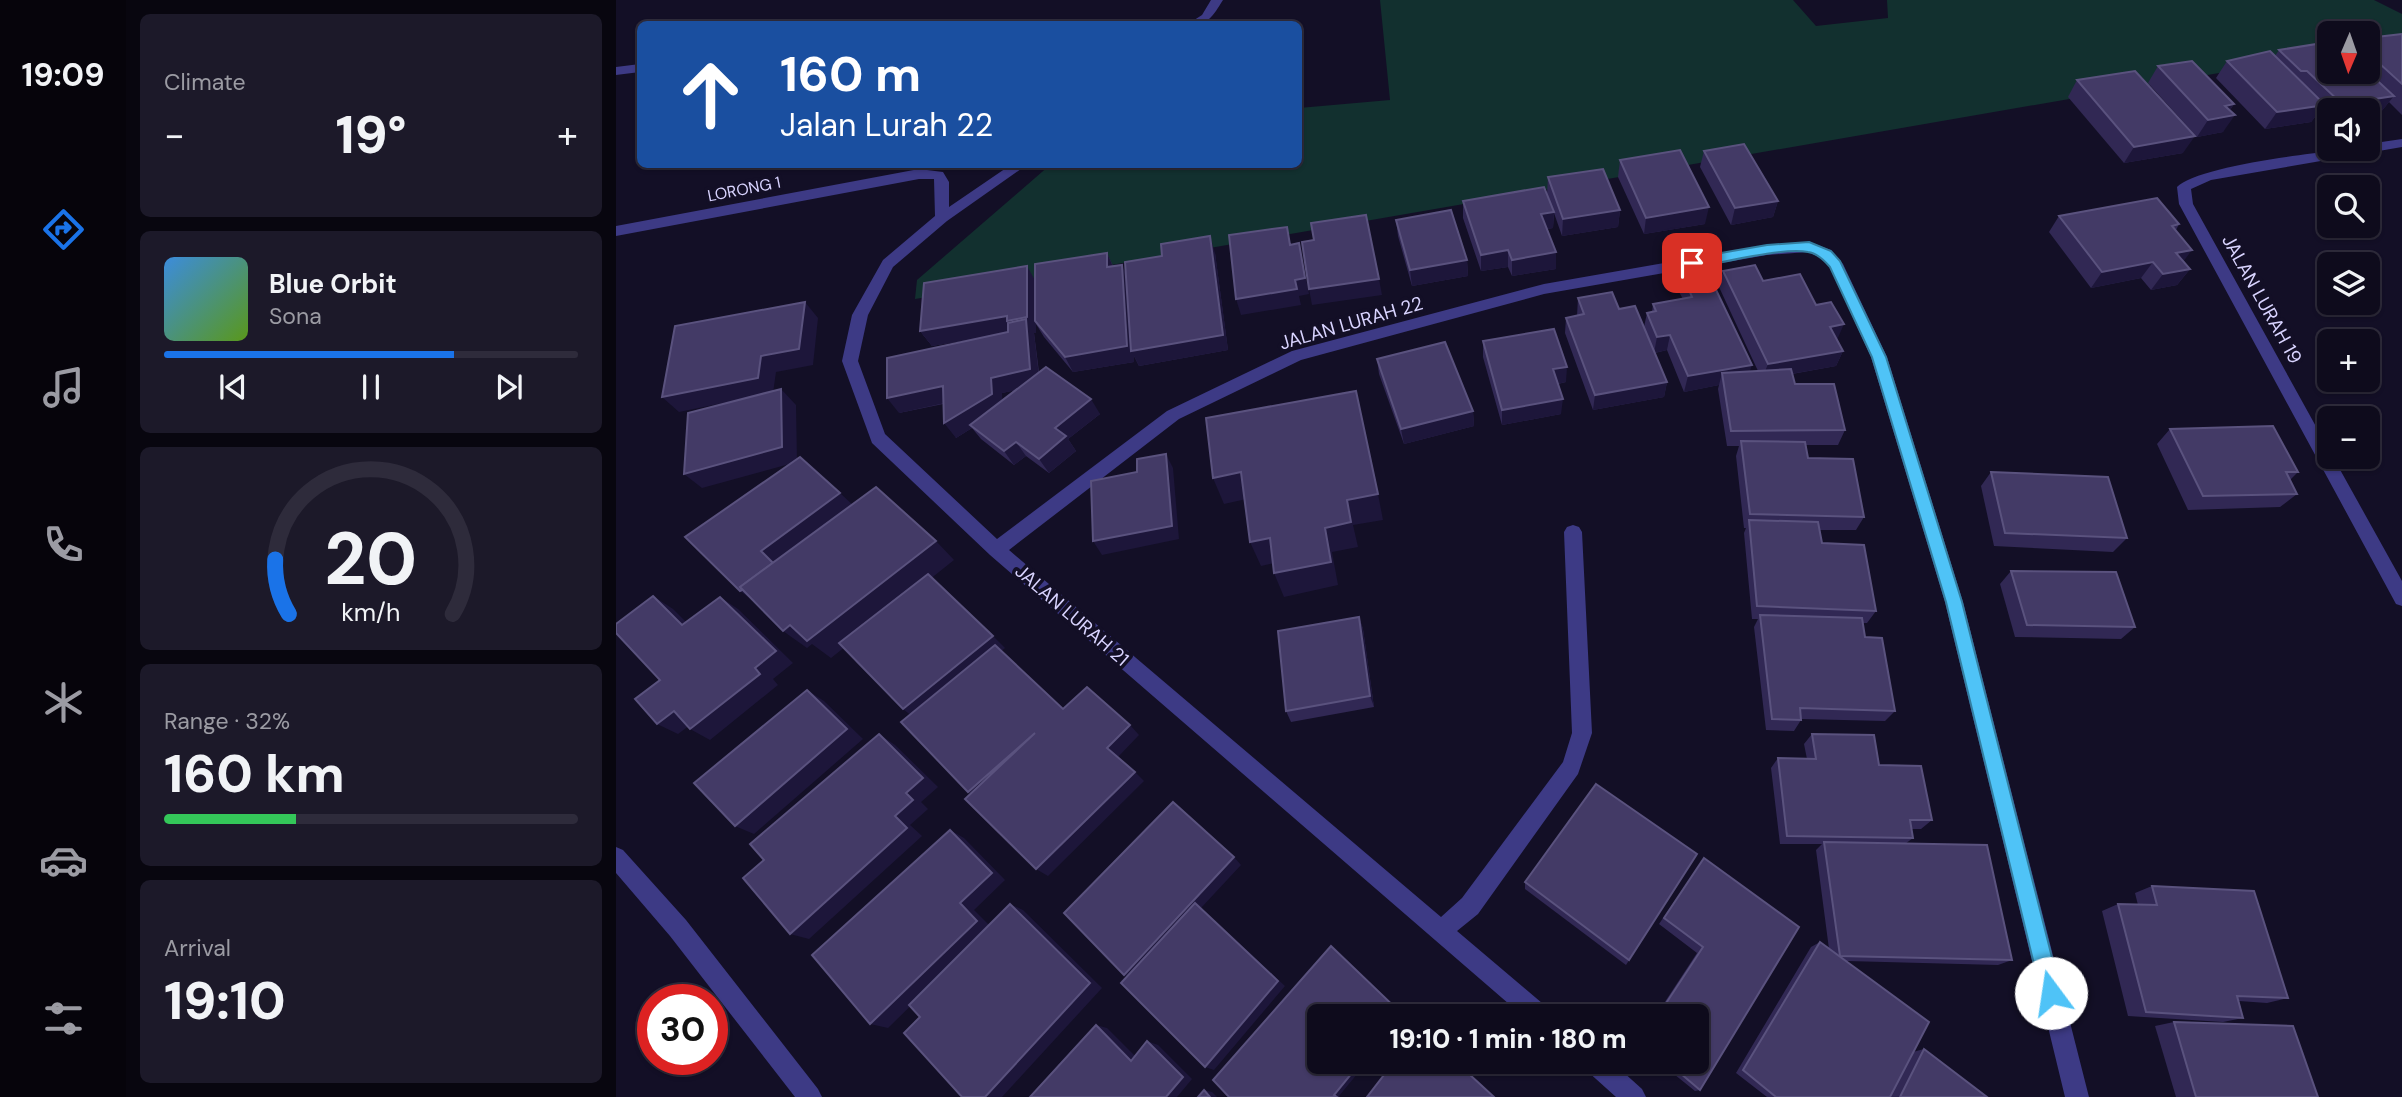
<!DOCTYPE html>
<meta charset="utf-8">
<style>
body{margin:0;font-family:"DM Sans",sans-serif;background:#1c1929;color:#f1f3f6;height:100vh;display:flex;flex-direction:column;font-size:26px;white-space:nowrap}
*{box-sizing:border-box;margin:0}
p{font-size:23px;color:#9b9ba3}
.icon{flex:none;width:38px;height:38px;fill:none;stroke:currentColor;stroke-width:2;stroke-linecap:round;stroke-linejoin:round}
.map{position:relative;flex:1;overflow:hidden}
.drawer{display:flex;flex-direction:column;gap:14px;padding:14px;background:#08060f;width:490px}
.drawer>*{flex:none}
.top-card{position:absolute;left:21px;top:21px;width:665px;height:147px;border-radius:10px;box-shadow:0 2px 5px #0004,0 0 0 2px #2e2b3b;background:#1a4fa0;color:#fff;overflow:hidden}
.needle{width:46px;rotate:182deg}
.buttons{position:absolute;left:1701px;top:21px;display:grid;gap:14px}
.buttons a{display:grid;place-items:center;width:63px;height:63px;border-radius:10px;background:#0e0b1c;box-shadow:0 2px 5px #0004,0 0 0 2px #2e2b3b;font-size:35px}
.speed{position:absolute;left:21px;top:984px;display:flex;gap:14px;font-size:35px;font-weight:700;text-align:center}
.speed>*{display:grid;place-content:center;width:91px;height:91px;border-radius:50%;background:#0e0b1c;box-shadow:0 2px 5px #0004,0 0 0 2px #2e2b3b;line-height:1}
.speed .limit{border:10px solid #d22;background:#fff;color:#111}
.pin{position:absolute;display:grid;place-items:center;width:60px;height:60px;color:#fff;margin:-30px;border-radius:14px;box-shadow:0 4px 10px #0006}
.me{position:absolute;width:77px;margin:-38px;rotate:346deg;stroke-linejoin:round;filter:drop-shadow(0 0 5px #0008)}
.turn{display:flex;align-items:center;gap:24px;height:147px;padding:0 28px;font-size:32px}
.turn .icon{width:91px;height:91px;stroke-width:2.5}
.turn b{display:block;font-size:49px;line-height:60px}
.big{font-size:52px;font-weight:800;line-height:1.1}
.drawer .widget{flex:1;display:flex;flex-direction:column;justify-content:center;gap:10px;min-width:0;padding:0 24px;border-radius:10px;background:#1c1929}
.drawer .dial{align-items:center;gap:0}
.dial svg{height:182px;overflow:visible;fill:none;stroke:#2e2b3b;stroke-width:7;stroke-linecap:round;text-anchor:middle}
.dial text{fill:#f1f3f6;stroke:none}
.song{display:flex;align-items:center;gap:21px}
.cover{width:84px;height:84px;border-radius:10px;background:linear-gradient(135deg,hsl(210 70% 55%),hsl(90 70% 35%))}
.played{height:7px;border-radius:4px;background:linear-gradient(90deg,#1a73e8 70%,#2e2b3b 70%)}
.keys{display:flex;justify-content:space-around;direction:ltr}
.heat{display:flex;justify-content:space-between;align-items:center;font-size:38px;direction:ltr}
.charge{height:10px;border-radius:5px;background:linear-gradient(90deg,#34c759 32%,#2e2b3b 0)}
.trip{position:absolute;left:691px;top:1004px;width:402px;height:70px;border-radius:10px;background:#0e0b1c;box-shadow:0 2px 5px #0004,0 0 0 2px #2e2b3b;font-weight:800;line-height:70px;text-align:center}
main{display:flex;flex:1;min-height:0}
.dock{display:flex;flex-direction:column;width:126px;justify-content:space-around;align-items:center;background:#06040b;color:#9b9ba3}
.dock .icon{width:49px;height:49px}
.dock .selected{color:#1a73e8}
.dock b{font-size:32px;color:#f1f3f6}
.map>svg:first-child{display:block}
</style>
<main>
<nav class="dock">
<b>19:09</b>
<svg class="icon selected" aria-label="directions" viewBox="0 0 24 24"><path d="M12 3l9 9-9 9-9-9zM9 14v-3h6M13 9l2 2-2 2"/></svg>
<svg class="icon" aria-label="music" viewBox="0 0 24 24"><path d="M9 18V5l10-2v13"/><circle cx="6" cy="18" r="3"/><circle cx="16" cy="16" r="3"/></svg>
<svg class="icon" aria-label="phone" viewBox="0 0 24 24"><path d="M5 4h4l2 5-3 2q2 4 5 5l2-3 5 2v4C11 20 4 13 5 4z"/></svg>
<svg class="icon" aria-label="climate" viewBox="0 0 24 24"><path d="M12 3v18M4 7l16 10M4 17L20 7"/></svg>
<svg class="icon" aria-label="car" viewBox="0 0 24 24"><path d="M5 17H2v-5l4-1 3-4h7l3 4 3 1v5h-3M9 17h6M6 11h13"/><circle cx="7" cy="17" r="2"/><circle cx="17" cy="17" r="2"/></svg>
<svg class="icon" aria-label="filters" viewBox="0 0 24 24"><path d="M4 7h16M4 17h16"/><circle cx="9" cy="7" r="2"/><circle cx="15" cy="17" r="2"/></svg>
</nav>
<section class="drawer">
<div class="widget"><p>Climate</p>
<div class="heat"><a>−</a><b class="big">19°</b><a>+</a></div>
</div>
<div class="widget">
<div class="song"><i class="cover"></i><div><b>Blue Orbit</b><p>Sona</p></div></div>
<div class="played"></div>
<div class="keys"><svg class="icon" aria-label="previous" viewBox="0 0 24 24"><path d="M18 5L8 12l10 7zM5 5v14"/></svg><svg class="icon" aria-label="pause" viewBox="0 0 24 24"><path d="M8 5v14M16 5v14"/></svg><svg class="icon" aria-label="next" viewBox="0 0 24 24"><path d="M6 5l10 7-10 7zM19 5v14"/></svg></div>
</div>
<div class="widget dial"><svg viewBox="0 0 100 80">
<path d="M14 69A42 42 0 1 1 86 69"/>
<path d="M14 69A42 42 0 0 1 8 45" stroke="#1a73e8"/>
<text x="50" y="56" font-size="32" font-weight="700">20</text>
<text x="50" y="72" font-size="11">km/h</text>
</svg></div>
<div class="widget"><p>Range · 32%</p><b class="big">160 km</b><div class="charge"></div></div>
<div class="widget"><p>Arrival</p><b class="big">19:10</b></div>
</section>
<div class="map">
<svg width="1786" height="1097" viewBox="0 0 1786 1097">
<rect width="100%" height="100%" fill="#130f26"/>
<polygon fill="#12302f" points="764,0 1177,0 1200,26 1272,18 1271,0 1758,0 1786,14 1786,41 1752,47 1752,33 1713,33 1713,54 299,299 301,280 434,165 682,164 683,108 774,100"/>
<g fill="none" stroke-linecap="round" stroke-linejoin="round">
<g fill="#3d3a85" fill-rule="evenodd">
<path d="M595,0H607C596,17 594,24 572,24L586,15Z"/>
<polygon points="24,64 24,72 0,75 0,67"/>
<path d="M1786,139V147L1595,180L1575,189L1577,204L1713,450V457H1717L1786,581V606L1780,604L1563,204L1561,187C1581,165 1719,149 1752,149V144Z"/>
<polygon points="396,164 412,164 331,221 277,267 252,315 242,361 269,434 381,539 551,411 676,351 928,284 1151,245 1193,242 1215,250 1227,264 1271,357 1347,602 1473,1097 1449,1097 1329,602 1255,357 1214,267 1205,258 1192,252 1151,255 928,294 685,360 563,419 393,550 825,917 846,898 947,762 956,733 948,532 951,527 957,525 963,527 966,532 976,733 962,774 862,914 841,931 933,1009 936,1017 908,1017 374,555 256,443 226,361 236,315 267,260 319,216 318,179 303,179 0,236 0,226 303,169 327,172 333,182 333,207"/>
<polygon points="0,847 7,850 70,920 202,1089 206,1097 179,1097 54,936 0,873"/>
<polygon points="967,1062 996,1062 1026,1089 1030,1097 1000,1097 970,1070"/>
</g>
</g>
<g fill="#312854" fill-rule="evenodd">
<polygon points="1786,34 1786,115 1773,102 1764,113 1752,110 1713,110 1713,121 1703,112 1695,122 1649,129 1600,78 1611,61 1659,56 1663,50 1752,72 1752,38"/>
<polygon points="1542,66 1618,104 1614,110 1607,132 1581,137 1532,83"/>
<polygon points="1461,80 1567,153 1508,163 1452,97"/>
<polygon points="1088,151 1162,201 1157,217 1115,225 1084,167"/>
<polygon points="1004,160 1089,224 1028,234 1002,177"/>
<polygon points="932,177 1004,210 1002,227 946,236 938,213 937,228 931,229 940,252 940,269 896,276 892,267 865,271 847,218 847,201 931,194"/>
<polygon points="1443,216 1563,224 1560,230 1568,261 1574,269 1561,285 1535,290 1525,278 1475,288 1433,232"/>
<polygon points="780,220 851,260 852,276 796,286 782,236"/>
<path d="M491,253L497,266L510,273L599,253L612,350L523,366L518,356V362L457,372L428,337L420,324V333H418L423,372L484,414L452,439L460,451L433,473L410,456L398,465L365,439L356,428L340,438L327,404L283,413L381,335L316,346L304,331L419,281ZM400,390L386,400V393Z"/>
<polygon points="1107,271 1147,281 1200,305 1227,351 1220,366 1176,374 1179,384 1229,430 1222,445 1190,445 1192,458 1248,517 1240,530 1204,530 1206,543 1260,611 1251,623 1246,623 1249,637 1279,711 1269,721 1185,719 1185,720 1178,731 1150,730 1138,627 1142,619 1136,619 1128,533 1130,528 1128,528 1120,456 1123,446 1111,446 1102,389 1103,385 1068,392 1051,350 1039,353 1051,382 1048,397 977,410 949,333 950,318 961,316 962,298 1003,309 1028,327 1031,313 1036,312 1037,304 1067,299 1063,292 1067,275 1134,371 1142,371 1103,287"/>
<polygon points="867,341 950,382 942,384 945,414 886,425 867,357"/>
<polygon points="761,359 857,411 858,426 788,444 763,374"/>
<polygon points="1554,429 1682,472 1674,480 1681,494 1664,507 1572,510 1541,444"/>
<polygon points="1375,472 1511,538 1497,552 1378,546 1365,486"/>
<polygon points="1395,571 1519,627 1505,639 1399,637 1384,584"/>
<polygon points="743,617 747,629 758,707 675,722 670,711"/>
<polygon points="1196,734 1316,820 1305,829 1295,829 1297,838 1289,844 1396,960 1382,965 1231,961 1297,1052 1308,1049 1371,1097 1151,1097 1120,1073 1195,947 1204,942 1213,949 1200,850 1206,844 1164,844 1155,768 1162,758 1191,759 1188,744"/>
<polygon points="1081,854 1010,965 909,889 909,882"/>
<polygon points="1088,858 1084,1090 1079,1091 1043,1062 1082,1062 1082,1017 1039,1017 1081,953 1043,924"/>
<polygon points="1536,886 1672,998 1651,1003 1623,1001 1627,1018 1607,1022 1512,1016 1486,911 1502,904 1522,905 1519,893"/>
<polygon points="1558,1022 1702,1097 1560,1097 1539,1026"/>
</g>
<g fill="#1d163a">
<polygon points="1778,96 1764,113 1752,115 1752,110 1722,110 1726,104"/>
<polygon points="1618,104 1609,117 1619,115 1607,132 1581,137 1592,120 1609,106"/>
<polygon points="1709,105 1695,122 1649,129 1661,112"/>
<polygon points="1579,136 1567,153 1508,163 1518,147"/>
<polygon points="1162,201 1157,217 1115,225 1119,208"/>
<polygon points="1093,207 1089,224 1028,234 1030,218"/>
<polygon points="1004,210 1002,227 946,236 947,219"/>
<polygon points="938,212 937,228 924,230 925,214"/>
<polygon points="594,236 599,253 612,350 523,366 518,356 518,362 457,372 449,357 506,265 513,281"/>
<polygon points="683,243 693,294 683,296 685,305 625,315 620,299 679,280"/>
<polygon points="892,250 892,267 865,271 865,255"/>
<polygon points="1576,250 1564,266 1560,253"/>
<polygon points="940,252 940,269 896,276 896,260"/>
<polygon points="491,253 498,269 491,267"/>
<polygon points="851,260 852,276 796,286 794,270"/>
<polygon points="1537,262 1525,278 1475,288 1486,272"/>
<polygon points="411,266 420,282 420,333 418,333 424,385 386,393 387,409 354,425 356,428 340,438 328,423 375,378 398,332 316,346 304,331"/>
<polygon points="1574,269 1561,285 1535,290 1547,274"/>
<polygon points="763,279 766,295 696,305 693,289"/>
<polygon points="189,302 202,318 197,365 160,372 157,393 63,412 46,397 145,356"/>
<polygon points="1228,324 1221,340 1214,327"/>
<polygon points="1054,335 1051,350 1038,353 1041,337"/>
<polygon points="1227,351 1220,366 1146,379 1152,364"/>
<polygon points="1136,365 1131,380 1106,373 1103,385 1068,392 1072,376"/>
<polygon points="951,367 950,382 936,385 937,369"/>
<polygon points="1051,382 1048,397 977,410 979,395"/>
<polygon points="327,386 338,401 283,413 271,398"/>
<polygon points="165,389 180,405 181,462 86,488 68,474"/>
<polygon points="475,399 484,414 452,439 460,451 433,473 423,459 439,428"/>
<polygon points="947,399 945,414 886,425 886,410"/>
<polygon points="857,411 858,426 788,444 785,429"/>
<polygon points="400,442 410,456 398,465 388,451"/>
<polygon points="550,454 557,468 563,539 486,555 477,541"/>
<polygon points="625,472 635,498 608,504 597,478"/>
<polygon points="224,493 239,507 142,604 124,591 145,551"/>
<polygon points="762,494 767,520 737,525 742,547 716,552 722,585 668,597 658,573 709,528 731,500"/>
<polygon points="654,538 663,562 645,566 634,542"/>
<polygon points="320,541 338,560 215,658 196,644 191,648 167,631 174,625"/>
<polygon points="37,596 57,609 85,637 66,625"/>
<polygon points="104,597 122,609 177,663 157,679 162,685 94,740 74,729 139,668"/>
<polygon points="743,617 747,629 758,707 754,696"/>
<polygon points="377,636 389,648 301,720 287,709"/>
<polygon points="191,690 208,701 247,739 138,834 119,826"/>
<polygon points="58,711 78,722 62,734 41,724"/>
<polygon points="514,725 523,735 501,758 491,748"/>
<polygon points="419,733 365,801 352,792"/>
<polygon points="263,734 279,745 322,787 305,802 312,809 294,825 306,836 193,939 174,934 279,816 290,793"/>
<polygon points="519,772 528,781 432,876 420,869"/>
<polygon points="334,830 348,838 389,880 358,910 375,927 272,1028 254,1024 344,903"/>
<polygon points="618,857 625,865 585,908 669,986 598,1070 589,1067 519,979 508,975"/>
<polygon points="394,904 407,910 486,988 386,1097 369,1097"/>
<polygon points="480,1025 491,1028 526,1063 515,1061"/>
<polygon points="531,1041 542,1045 576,1079 561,1097 550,1097"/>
<polygon points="745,1062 751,1062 723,1096 724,1097 721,1097 718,1095"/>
<polygon points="588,1090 596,1092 601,1097 594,1097"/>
</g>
<g fill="#433a66" stroke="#5a527e" stroke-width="2">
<polygon points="1786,34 1786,84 1752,53 1752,38"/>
<polygon points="1713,42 1713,72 1752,72 1778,96 1726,104 1691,71 1685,71 1663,50"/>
<polygon points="1654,51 1709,105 1661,112 1611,61"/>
<polygon points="1576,61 1618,104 1609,106 1619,115 1592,120 1542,66"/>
<polygon points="1519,71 1579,136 1518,147 1461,80"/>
<polygon points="1128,144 1162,201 1119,208 1088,151"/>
<polygon points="1064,150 1093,207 1030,218 1004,160"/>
<polygon points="987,169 1004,210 947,219 932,177"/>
<polygon points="928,187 938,212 925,214 940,252 896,260 892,250 865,255 847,201"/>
<polygon points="1541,198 1563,224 1556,226 1576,250 1560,253 1574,269 1547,274 1537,262 1486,272 1443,216"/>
<polygon points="835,210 851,260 794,270 780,220"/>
<polygon points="750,215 763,279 693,289 686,242 698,240 695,223"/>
<polygon points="671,227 674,245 683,243 689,278 679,280 681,289 620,299 613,235"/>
<polygon points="594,236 607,335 515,351 509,262 546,256 545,244"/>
<polygon points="491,253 491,267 506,265 511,346 449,357 419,321 419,264"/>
<polygon points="1139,265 1147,281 1184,274 1200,305 1215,302 1228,324 1214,327 1227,351 1152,364 1107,271"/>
<polygon points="411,266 411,317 391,321 391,316 304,331 308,283"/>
<polygon points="1091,271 1136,365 1072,376 1054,335 1041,337 1031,313 1040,311 1037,304 1076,297 1067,275"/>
<polygon points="996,292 1003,309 1019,306 1051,382 979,395 950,318 968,314 962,298"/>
<polygon points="189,302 183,349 145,356 142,378 46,397 59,326"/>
<polygon points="410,319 414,369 375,378 376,394 328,423 327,386 271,398 271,358 392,332 392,323"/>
<polygon points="938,329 951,367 937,369 947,399 886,410 867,341"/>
<polygon points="829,342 857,411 785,429 761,359"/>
<polygon points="430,367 475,399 439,428 450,436 423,459 400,442 388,451 354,425"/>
<polygon points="1175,369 1179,384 1218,384 1229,430 1115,431 1106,373"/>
<polygon points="165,389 166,447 68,474 72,413"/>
<polygon points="740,391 762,494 731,500 735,522 709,528 715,562 658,573 654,538 634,542 625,472 597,478 590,418"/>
<polygon points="1657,426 1682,472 1670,472 1681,494 1587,496 1554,429"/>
<polygon points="1125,441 1189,442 1192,458 1237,459 1248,517 1134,514"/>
<polygon points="550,454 556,526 477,541 475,481 521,472 521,459"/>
<polygon points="184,457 224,493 145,551 157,563 124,587 126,590 124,591 69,537"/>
<polygon points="1375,472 1492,477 1511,538 1389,533"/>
<polygon points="260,487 320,541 191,641 174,625 167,631 124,587"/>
<polygon points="1133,520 1202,522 1206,543 1248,545 1260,611 1141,606"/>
<polygon points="1395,571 1500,572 1519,627 1411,625"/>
<polygon points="312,574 377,636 287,709 223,643"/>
<polygon points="37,596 66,625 104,597 160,651 139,668 144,674 74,729 58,711 41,724 19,699 44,680 0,633 0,624"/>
<polygon points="1144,615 1246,618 1249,637 1266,638 1279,711 1184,708 1185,720 1156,719"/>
<polygon points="743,617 754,696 670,711 662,631"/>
<polygon points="379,645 447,709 471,687 514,725 491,748 519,772 420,869 349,799 419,733 352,792 285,722"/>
<polygon points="191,690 231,729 119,826 78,783"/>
<polygon points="263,734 307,778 290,793 297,800 279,816 291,828 174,934 127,878 148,860 134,844"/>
<polygon points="1196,734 1258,735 1263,765 1305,766 1316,820 1294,820 1297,838 1171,836 1162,758 1200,759"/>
<polygon points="980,784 1081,854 1013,960 909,882"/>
<polygon points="557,802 618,857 508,975 448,913"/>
<polygon points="334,830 376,873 344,903 361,921 254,1024 196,955"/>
<polygon points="1208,842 1371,845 1396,960 1224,956"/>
<polygon points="1088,858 1183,927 1084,1090 1051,1062 1082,1062 1082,1017 1041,1017 1087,947 1048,918"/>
<polygon points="1536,886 1638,891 1672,998 1621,996 1627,1018 1530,1012 1502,904 1541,905"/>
<polygon points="579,903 662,981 589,1067 505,983"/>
<polygon points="394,904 474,983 369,1097 346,1097 288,1033 304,1017 293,1005"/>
<polygon points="1204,942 1313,1022 1274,1097 1160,1097 1127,1070"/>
<polygon points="715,946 785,1013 782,1017 704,1017 704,1062 745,1062 718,1095 721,1097 613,1097 597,1080"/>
<polygon points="1558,1022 1677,1026 1702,1097 1580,1097"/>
<polygon points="480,1025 515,1061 531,1041 567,1077 550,1097 414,1097"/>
<polygon points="1308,1049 1371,1097 1284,1097"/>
<polygon points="778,1062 840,1062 878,1097 751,1097"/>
<polygon points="588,1090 594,1097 582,1097"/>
</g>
<path fill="#4fc3f7" stroke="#337fa1" stroke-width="2" d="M1193,242L1215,251L1224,261L1270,357L1346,602L1445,993L1442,1000L1435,1003L1428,1000L1425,993L1330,602L1256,357L1214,267C1208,260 1201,253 1192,252C1166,247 1105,263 1076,268L1070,263L1076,258L1151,245Z"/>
<g text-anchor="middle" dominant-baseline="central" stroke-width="7" stroke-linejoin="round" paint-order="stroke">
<g font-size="16" fill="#d9d4ff" stroke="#130f26">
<text transform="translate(128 189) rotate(-11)">LORONG 1</text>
</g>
<g font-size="19" fill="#d9d4ff" stroke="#130f26">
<text transform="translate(1646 299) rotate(61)">JALAN LURAH 19</text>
<text transform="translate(735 323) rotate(-16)">JALAN LURAH 22</text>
<text transform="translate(456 615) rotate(41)">JALAN LURAH 21</text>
</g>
</g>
</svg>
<div class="buttons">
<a><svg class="needle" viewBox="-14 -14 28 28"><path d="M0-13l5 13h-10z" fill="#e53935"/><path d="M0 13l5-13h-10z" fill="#9b9ba3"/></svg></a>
<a><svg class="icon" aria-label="sound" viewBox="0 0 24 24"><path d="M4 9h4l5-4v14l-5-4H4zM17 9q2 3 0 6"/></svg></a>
<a><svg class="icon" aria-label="search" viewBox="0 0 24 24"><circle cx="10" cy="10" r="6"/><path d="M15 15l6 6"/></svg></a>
<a><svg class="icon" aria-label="layers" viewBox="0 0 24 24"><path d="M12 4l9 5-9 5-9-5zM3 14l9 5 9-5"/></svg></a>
<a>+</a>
<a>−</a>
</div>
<div class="speed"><div class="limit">30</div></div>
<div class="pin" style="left:1076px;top:263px;background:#d93025"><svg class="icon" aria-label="arrive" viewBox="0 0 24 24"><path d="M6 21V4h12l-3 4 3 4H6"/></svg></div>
<svg class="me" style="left:1435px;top:993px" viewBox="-20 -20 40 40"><circle r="19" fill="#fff"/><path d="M0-13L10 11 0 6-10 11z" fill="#4fc3f7"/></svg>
<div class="trip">19:10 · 1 min · 180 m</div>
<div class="top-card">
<div class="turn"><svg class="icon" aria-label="ahead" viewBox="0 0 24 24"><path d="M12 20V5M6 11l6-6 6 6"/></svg><div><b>160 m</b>Jalan Lurah 22</div></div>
</div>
</div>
</main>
